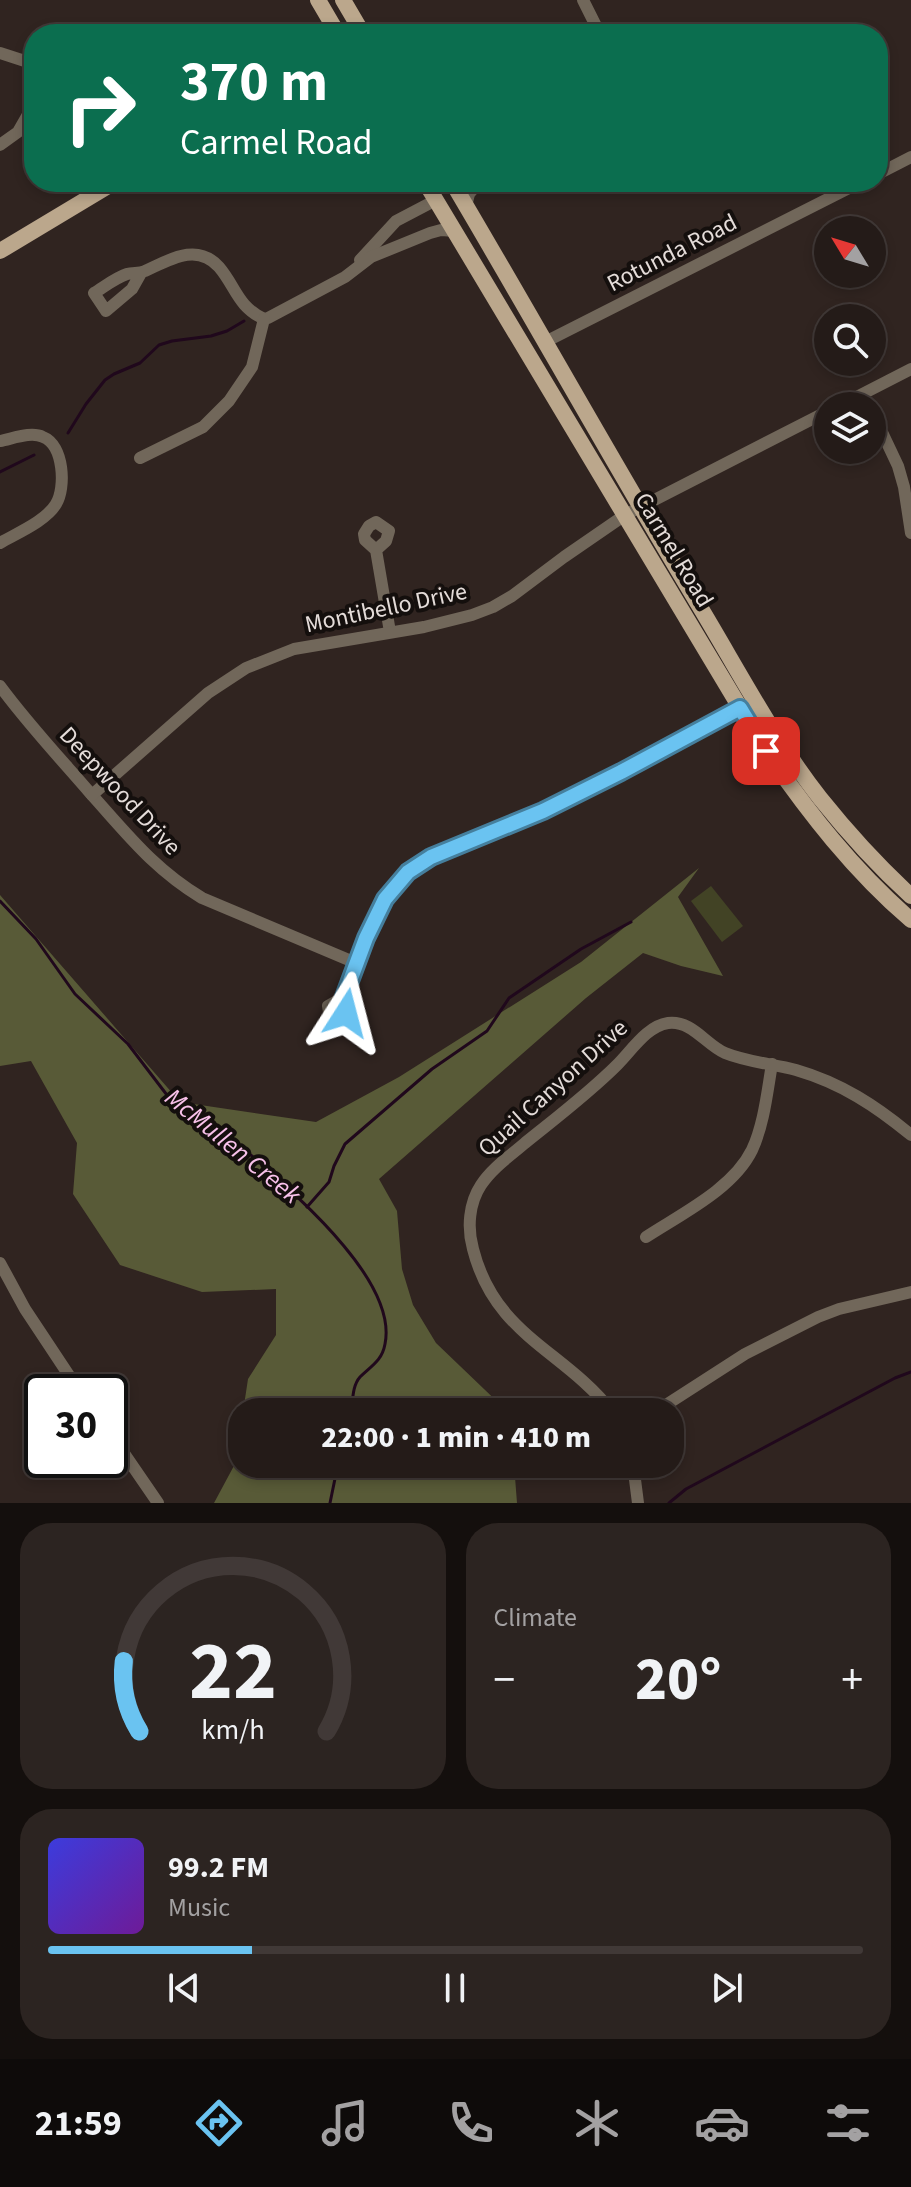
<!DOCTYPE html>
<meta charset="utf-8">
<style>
body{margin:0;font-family:"Source Sans 3",sans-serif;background:#2c2421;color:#f1f3f6;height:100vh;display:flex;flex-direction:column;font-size:30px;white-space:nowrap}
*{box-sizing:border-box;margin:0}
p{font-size:26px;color:#a3a1a2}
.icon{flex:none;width:44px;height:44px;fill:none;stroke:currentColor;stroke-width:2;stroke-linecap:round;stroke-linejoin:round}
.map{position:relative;height:1503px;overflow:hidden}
.details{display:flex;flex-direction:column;gap:20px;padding:20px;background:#140f0d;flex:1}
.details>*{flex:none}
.banner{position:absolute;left:24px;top:24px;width:864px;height:168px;border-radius:32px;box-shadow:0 4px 12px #0003,0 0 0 2px #413937;background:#0b6e4f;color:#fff;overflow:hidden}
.needle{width:52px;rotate:308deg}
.tools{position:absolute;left:814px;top:216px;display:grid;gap:16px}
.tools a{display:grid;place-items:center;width:72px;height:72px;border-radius:50%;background:#241b18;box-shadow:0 4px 12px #0003,0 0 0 2px #413937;font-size:40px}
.speed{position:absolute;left:24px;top:1374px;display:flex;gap:16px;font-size:40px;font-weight:700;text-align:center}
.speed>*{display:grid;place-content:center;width:104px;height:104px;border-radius:50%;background:#241b18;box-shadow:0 4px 12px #0003,0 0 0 2px #413937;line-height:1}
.speed .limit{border:4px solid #111;border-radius:12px;background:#fff;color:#111}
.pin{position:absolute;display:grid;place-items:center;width:68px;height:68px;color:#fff;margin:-34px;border-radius:16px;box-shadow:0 4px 12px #0006}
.me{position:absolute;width:88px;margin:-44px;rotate:9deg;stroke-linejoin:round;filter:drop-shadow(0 0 6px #0008)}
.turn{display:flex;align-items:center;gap:28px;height:168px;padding:0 24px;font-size:36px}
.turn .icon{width:104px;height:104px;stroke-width:2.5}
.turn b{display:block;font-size:56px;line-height:68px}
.big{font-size:60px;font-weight:800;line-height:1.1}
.details .widget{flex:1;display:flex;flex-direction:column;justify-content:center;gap:12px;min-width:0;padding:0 28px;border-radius:32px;background:#2c2421}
.details .dial{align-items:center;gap:0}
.dial svg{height:208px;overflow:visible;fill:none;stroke:#413937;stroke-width:7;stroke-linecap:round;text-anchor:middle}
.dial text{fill:#f1f3f6;stroke:none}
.song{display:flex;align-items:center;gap:24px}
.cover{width:96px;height:96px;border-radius:12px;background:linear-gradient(135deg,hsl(240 70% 55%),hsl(280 70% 35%))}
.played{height:8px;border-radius:4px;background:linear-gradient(90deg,#6ac3f1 25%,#413937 25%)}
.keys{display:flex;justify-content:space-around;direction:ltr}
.heat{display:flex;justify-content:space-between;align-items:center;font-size:44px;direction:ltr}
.details .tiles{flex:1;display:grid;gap:20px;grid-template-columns:1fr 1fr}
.widget:last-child{grid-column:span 2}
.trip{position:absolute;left:228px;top:1398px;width:456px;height:80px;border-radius:32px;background:#241b18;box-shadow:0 4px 12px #0003,0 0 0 2px #413937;font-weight:800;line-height:80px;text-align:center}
.tab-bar{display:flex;height:128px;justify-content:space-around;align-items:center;background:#0e0b0a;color:#a3a1a2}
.tab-bar .icon{width:56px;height:56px}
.tab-bar .current{color:#6ac3f1}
.tab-bar b{font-size:36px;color:#f1f3f6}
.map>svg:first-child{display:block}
</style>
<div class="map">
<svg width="911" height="1503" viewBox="0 0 911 1503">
<rect width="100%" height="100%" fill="#302420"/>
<polygon fill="#424325" points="711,886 743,926 722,942 691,901"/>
<g fill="#585a37">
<polygon points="699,868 678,897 723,976 681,966 643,953 586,998 379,1179 397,1211 402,1269 413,1305 436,1343 508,1412 243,1412 248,1379 276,1335 276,1289 202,1292 120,1265 73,1194 77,1143 31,1061 0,1066 0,895 180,1102 316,1122 399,1077 581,962"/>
<polygon points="242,1418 242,1464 514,1464 517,1503 214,1503 236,1462"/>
</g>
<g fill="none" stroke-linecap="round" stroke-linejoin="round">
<g stroke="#20081c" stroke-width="3">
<polyline points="68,433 86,404 105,380 114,374 140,363 159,345 172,341 211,336 227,331 244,321"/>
<polyline points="0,472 34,455"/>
<path d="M0,901L36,939L75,994L128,1044L170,1099L193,1117L222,1131L234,1140C280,1182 399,1276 385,1344C382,1361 371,1366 360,1377C352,1386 353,1401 351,1412"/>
<polyline points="307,1207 329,1182 334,1166 345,1144 432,1069 487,1031 509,998 581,949 631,922"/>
<polyline points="330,1503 338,1464"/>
<polyline points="669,1503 686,1489 895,1378 911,1372"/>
</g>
<g stroke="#71675a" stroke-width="12">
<polyline points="583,0 600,34"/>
<polyline points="745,34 748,31"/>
<polyline points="0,53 34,64"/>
<polyline points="0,145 18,132 34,104"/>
<polyline points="878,174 911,157"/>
<polyline points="466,206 469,194 479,182"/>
<polyline points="360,260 396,221 436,200"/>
<path d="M141,273L132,289L106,311L94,293C104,287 115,278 127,274C133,272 139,274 145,271C169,260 197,242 219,267C236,287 237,306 264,319"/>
<polyline points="264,319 268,318 345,277 371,257 430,233 441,230 455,231"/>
<polyline points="545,342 861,182"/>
<polyline points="839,406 911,369"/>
<polyline points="872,411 898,466 904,487 911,533"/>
<path d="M0,441C12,439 31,431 43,437C64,445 66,488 56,504C46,521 17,533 0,543"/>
<polyline points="140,458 203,427 229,401 252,367 264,319"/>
<polyline points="376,550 365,540 364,534 369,526 376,522 389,531 386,541 376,550 390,632"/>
<path d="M0,686C28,724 60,758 91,794C128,835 154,869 202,898L356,963"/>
<polyline points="92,795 208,693 246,668 294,649 424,627 472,615 493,607 512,596 564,557 625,515 828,411"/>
<polyline points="344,997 346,1013 340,1020 330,1018 328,1006 344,997 377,913 385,899 408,872 431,857 543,811 621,772 740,708"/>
<path d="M646,1237C681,1214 733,1189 752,1150C764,1124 767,1093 772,1064"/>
<polyline points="0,1263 25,1309 80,1392"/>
<path d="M612,1412C564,1350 495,1336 473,1249C467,1228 469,1203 481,1185C492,1168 510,1156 525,1143C556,1118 589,1093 617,1065C632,1050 647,1026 668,1023C692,1020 706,1045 725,1053C747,1062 773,1064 796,1070C841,1083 876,1106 911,1135"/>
<polyline points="655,1412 745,1354 818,1317 839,1309 911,1292"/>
<polyline points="110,1433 158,1503"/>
<polyline points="633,1464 638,1503"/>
</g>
<g stroke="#bba78c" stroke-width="16">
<polyline points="318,0 338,34"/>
<polyline points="343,0 363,34"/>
<path d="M425,182L766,751C808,812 854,871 911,920"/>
<path d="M452,182C535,322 613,463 697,602C737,668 773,738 820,798C848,833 878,866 911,896"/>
<polyline points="0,251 115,182"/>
</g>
</g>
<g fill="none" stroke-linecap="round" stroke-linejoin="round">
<defs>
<polyline id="route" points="346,1013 344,997 366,938 385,899 408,872 431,857 543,811 621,772 740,708 766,751"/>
</defs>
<use href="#route" stroke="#457f9d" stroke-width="20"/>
<use href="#route" stroke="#6ac3f1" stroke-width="14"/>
</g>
<g text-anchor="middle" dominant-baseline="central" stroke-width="8" stroke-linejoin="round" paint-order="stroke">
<g font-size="24" fill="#e4dcd9" stroke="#140f0d">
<text transform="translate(672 253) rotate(-27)">Rotunda Road</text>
<text transform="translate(674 550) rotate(59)">Carmel Road</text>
<text transform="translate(386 608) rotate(-12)">Montibello Drive</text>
<text transform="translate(120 791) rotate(47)">Deepwood Drive</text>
<text transform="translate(553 1088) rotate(-42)">Quail Canyon Drive</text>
</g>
<g font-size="26" font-style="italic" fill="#f8c1ea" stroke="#140f0d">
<text transform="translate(233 1146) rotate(39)">McMullen Creek</text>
</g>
</g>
</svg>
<div class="tools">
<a><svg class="needle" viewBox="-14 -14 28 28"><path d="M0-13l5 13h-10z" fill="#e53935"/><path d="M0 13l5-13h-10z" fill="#a3a1a2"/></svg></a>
<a><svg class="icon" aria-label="search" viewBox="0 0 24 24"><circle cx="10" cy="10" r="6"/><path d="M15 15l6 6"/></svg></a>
<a><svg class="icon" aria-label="layers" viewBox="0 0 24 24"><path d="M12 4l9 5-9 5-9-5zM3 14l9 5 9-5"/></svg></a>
</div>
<div class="speed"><div class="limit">30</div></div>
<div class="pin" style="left:766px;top:751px;background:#d93025"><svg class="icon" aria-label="arrive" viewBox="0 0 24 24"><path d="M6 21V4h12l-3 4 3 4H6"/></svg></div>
<svg class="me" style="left:346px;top:1013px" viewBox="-20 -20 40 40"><path d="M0-17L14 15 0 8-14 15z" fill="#6ac3f1" stroke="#fff" stroke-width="4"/></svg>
<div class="trip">22:00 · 1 min · 410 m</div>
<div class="banner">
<div class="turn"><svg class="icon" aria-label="right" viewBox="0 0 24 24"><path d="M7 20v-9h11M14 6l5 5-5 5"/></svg><div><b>370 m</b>Carmel Road</div></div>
</div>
</div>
<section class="details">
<div class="tiles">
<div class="widget dial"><svg viewBox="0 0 100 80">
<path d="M14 69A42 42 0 1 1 86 69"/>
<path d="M14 69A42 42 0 0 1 8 42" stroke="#6ac3f1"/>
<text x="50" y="56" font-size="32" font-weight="700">22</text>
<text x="50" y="72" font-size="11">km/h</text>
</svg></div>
<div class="widget"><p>Climate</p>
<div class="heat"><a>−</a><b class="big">20°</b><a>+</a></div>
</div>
<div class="widget">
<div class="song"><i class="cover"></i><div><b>99.2 FM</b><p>Music</p></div></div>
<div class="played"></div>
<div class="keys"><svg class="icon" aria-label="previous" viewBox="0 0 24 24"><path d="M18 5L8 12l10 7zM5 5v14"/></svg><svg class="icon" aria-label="pause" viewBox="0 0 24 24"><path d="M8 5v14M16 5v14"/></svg><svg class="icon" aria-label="next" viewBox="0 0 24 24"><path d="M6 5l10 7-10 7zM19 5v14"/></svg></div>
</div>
</div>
</section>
<nav class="tab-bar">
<b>21:59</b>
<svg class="icon current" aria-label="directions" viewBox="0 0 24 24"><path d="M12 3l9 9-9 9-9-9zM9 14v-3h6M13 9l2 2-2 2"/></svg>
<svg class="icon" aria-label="music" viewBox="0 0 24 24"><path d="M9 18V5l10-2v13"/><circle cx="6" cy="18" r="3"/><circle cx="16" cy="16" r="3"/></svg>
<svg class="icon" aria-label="phone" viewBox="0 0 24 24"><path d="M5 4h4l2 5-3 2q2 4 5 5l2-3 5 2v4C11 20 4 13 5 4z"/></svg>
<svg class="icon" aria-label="climate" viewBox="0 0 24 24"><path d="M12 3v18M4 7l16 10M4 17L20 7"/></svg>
<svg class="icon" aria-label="car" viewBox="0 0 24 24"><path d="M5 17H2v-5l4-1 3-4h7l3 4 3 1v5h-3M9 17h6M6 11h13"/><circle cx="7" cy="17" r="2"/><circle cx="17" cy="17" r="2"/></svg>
<svg class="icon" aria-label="filters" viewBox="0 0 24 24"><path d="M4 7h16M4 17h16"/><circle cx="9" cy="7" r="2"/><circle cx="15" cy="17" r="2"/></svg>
</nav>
